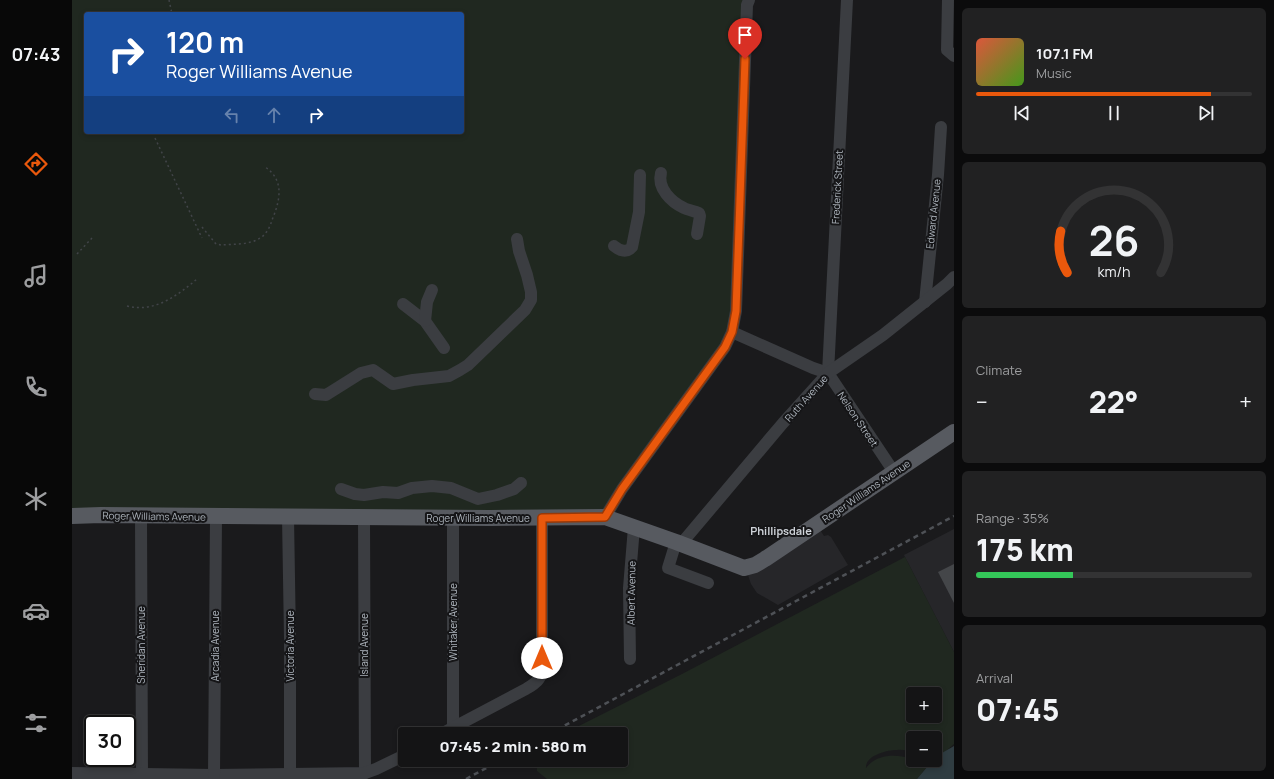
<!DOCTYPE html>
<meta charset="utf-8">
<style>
body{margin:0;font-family:Manrope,sans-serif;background:#212122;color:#f1f3f6;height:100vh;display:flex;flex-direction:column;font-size:15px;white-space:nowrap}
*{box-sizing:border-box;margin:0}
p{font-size:13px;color:#9d9ea0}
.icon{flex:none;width:22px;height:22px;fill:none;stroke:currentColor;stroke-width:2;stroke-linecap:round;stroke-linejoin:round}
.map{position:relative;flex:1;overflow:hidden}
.sheet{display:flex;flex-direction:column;gap:8px;padding:8px;background:#0b0b0c;width:320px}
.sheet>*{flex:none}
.top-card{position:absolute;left:12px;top:12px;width:380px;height:122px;border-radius:4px;box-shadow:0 2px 6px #0003,0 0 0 1px #333334;background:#1a4fa0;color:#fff;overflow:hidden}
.controls{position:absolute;left:834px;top:687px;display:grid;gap:8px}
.controls a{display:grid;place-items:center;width:36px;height:36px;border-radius:4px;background:#141415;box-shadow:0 2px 6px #0003,0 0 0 1px #333334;font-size:20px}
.speed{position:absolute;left:12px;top:715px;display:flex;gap:8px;font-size:20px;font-weight:700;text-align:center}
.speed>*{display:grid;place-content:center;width:52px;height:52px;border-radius:50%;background:#141415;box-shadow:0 2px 6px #0003,0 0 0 1px #333334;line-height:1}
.speed .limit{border:2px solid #111;border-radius:6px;background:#fff;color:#111}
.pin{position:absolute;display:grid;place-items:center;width:34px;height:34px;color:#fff;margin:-41px -17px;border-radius:50% 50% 50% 0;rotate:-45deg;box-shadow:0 0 4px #0007}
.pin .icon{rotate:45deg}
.me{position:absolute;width:44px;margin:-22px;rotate:0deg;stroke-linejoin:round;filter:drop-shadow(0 0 3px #0008)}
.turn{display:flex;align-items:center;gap:14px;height:84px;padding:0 16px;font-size:18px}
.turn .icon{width:52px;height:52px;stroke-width:2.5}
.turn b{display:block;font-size:28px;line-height:34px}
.lanes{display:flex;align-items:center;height:38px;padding:0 16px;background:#0003;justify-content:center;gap:20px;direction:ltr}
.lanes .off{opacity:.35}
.big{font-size:30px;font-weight:800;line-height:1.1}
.sheet .card{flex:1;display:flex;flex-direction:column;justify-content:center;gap:6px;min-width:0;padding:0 14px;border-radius:6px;background:#212122}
.sheet .dial{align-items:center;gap:0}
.dial svg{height:104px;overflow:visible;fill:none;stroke:#333334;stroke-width:7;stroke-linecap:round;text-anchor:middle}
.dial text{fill:#f1f3f6;stroke:none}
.song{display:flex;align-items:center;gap:12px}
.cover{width:48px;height:48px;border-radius:6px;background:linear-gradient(135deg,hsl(10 70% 55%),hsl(100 70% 35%))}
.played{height:4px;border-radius:2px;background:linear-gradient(90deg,#ea580c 85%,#333334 85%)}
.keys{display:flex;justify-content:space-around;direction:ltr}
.heat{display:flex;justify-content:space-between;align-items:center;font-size:22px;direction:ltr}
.charge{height:6px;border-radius:3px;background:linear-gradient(90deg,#34c759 35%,#333334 0)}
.trip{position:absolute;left:326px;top:727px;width:230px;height:40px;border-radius:4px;background:#141415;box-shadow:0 2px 6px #0003,0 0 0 1px #333334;font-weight:800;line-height:40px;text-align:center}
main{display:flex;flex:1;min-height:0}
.tabs{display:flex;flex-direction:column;width:72px;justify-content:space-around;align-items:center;background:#080808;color:#9d9ea0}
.tabs .icon{width:28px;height:28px}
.tabs .on{color:#ea580c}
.tabs b{font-size:18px;color:#f1f3f6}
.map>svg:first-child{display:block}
</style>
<main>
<nav class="tabs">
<b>07:43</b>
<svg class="icon on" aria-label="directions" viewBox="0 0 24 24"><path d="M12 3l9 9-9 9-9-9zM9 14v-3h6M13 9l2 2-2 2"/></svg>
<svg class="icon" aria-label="music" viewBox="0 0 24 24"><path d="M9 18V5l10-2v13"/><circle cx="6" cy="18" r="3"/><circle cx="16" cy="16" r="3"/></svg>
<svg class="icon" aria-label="phone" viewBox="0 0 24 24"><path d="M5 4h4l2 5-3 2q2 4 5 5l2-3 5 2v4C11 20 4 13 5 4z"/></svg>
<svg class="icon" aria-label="climate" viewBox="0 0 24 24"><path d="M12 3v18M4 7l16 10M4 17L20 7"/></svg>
<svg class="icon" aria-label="car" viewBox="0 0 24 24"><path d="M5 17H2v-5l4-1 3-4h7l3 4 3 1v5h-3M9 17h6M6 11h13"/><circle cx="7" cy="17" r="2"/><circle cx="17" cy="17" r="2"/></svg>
<svg class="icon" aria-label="filters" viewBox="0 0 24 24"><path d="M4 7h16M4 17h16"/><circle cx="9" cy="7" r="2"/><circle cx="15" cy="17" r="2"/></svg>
</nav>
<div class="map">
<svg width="882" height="779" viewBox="0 0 882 779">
<rect width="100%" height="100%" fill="#1a1a1c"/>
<g fill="#262629">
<polygon points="745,525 752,536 756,535 759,537 776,565 706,605 685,593 679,584 676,575"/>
<polygon points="882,529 882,652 832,555"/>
</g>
<g fill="#202820" fill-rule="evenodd">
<path d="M0,0H679L663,331L535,514L0,511ZM14,14H390V132H14Z"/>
<path d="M833,557L882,652V744L873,752L863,756V738H841V752C836,751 830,749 825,750C814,750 793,756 794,768C805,753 825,754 841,759V760H861L845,779H475L465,771V768L457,763L458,760H549V734H491L610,674ZM841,694H863V716H841Z"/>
</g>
<polygon fill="#2f3c41" points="882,746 882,779 845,779 861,760 863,760 863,757"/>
<polygon fill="#444649" points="882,564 882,603 866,572"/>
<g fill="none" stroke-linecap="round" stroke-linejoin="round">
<g stroke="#414448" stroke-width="1.5" stroke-dasharray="2 3" stroke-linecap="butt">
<polyline points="97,0 100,14"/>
<polyline points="83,138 130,238"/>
<path d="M130,227L144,244L149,245C161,244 178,245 188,238C194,235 198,227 200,220C208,201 213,180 193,167"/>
<polyline points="5,254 20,238"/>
<path d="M55,306C82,313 105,296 125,279"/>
</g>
<g stroke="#3b3d41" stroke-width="12">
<polyline points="876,0 875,50 882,56"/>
<path d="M589,173C585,188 599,202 612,208C616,210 622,211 627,213L628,216L625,234"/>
<path d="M542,246C548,251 555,253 560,247L567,212L568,175"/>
<polyline points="853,302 866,175 869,127"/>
<polyline points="331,304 353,321 372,348"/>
<polyline points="353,321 355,302 360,290"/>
<polyline points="660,332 741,368 756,373 822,472"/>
<polyline points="756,373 775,0"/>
<polyline points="243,394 254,395 289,373 301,370 321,384 341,380 377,376 388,370 396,365 453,310 459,300 459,292 455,275 447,251 445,239"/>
<polyline points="269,489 283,494 292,495 311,492 326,493 340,488 360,486 379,488 406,499 425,495 442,489 449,483"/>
<polyline points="69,516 70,774"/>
<polyline points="216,517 218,639 218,774"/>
<polyline points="292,517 293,773"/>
<polyline points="533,517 550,489 653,347 660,332 664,311 675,5 677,0"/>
<polyline points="604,542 596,568 636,583"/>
<polyline points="609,544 711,423 756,373 811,335 875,284 882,277"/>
<polyline points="558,659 557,588 562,527"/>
<polyline points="381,727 381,518"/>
<path d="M369,734L454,689C462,684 468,681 470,671V518"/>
<polyline points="0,773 142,775 293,773 304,769 333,755"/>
<polyline points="142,775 144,517"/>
</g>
<polyline stroke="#575a60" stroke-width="16" points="0,516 29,515 418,518 533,517 604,542 672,568 683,565 693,559 882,432"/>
<g stroke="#4e5156" stroke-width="2.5" stroke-dasharray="5 4" stroke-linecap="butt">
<polyline points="477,734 882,516"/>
<polyline points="394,779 429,760"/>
</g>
</g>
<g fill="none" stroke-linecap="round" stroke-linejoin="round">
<defs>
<polyline id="route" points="470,658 470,518 533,517 550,489 653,347 660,332 664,311 673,59"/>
</defs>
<use href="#route" stroke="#983908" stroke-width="10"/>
<use href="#route" stroke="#ea580c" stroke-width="7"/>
</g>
<g text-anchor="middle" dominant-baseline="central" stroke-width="4" stroke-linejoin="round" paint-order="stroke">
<g font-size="10" fill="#adb4bc" stroke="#151517">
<text transform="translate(765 187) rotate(-87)">Frederick Street</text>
<text transform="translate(861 214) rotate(-84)">Edward Avenue</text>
<text transform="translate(734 398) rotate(-48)">Ruth Avenue</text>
<text transform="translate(786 419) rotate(56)">Nelson Street</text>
<text transform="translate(794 491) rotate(-34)">Roger Williams Avenue</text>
<text transform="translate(82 516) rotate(1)">Roger Williams Avenue</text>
<text x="406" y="518">Roger Williams Avenue</text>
<text transform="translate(559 593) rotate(-89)">Albert Avenue</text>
<text transform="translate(381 622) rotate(-90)">Whitaker Avenue</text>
<text transform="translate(69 645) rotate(-90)">Sheridan Avenue</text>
<text transform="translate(292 645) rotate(-90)">Island Avenue</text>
<text transform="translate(143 646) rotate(-90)">Arcadia Avenue</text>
<text transform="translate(218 646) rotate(-90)">Victoria Avenue</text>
</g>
<g font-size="11" font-weight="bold" fill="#ced2d8" stroke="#151517">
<text x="709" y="530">Phillipsdale</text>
</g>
</g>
</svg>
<div class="controls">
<a>+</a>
<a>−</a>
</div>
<div class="speed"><div class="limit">30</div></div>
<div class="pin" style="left:673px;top:59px;background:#d93025"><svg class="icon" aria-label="arrive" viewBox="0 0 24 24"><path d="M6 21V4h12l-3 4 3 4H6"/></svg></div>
<svg class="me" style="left:470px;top:658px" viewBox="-20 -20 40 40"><circle r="19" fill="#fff"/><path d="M0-13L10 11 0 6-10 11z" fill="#ea580c"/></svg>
<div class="trip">07:45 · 2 min · 580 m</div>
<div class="top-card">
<div class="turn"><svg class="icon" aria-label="right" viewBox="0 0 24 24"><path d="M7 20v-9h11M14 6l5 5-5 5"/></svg><div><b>120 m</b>Roger Williams Avenue</div></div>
<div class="lanes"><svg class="icon off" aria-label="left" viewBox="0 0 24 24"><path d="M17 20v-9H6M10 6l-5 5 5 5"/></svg><svg class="icon off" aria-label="ahead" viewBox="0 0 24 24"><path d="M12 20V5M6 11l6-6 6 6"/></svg><svg class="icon" aria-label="right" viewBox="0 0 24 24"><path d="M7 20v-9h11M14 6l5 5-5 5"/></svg></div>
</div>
</div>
<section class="sheet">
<div class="card">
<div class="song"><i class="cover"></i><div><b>107.1 FM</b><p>Music</p></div></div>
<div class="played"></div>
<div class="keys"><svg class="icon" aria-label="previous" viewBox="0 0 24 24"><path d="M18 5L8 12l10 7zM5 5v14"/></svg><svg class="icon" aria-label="pause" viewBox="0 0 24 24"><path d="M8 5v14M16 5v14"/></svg><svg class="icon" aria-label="next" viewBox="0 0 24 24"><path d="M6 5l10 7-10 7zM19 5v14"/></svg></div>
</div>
<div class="card dial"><svg viewBox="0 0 100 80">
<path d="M14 69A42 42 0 1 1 86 69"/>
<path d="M14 69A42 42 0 0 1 9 37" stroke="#ea580c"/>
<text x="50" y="56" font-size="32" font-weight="700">26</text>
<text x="50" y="72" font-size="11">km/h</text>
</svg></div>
<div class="card"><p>Climate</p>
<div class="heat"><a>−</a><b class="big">22°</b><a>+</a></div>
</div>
<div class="card"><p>Range · 35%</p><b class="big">175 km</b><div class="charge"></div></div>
<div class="card"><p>Arrival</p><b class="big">07:45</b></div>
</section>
</main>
